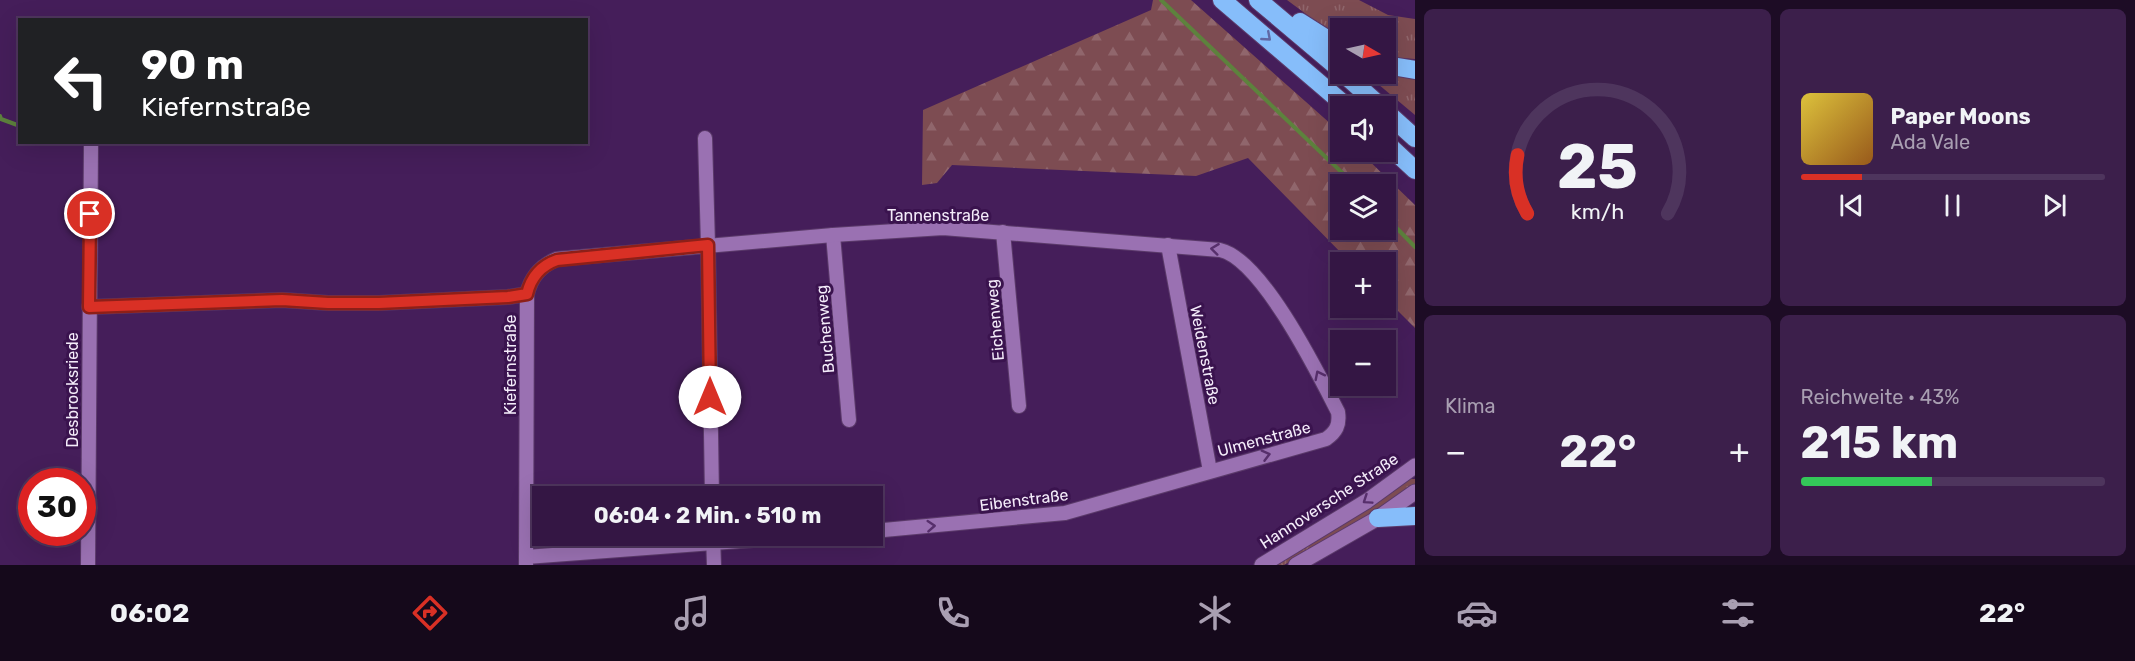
<!DOCTYPE html>
<html lang="de">
<meta charset="utf-8">
<style>
body{margin:0;font-family:Rubik,sans-serif;background:#3c1f4b;color:#f1f3f6;height:100vh;display:flex;flex-direction:column;font-size:22px;white-space:nowrap}
*{box-sizing:border-box;margin:0}
p{font-size:20px;color:#a99fb2}
.icon{flex:none;width:33px;height:33px;fill:none;stroke:currentColor;stroke-width:2;stroke-linecap:round;stroke-linejoin:round}
.map{position:relative;flex:1;overflow:hidden}
.details{display:flex;flex-direction:column;gap:9px;padding:9px;background:#1d0c25;width:720px}
.details>*{flex:none}
.top-card{position:absolute;left:18px;top:18px;width:570px;height:126px;border-radius:0px;box-shadow:0 6px 24px #0002,0 0 0 2px #4e355d;background:#202124;color:#fff;overflow:hidden}
.needle{width:39px;rotate:99deg}
.buttons{position:absolute;left:1330px;top:18px;display:grid;gap:12px}
.buttons a{display:grid;place-items:center;width:66px;height:66px;border-radius:0px;background:#341644;box-shadow:0 6px 24px #0002,0 0 0 2px #4e355d;font-size:30px}
.speed{position:absolute;left:18px;top:468px;display:flex;gap:12px;font-size:30px;font-weight:700;text-align:center}
.speed>*{display:grid;place-content:center;width:78px;height:78px;border-radius:50%;background:#341644;box-shadow:0 6px 24px #0002,0 0 0 2px #4e355d;line-height:1}
.speed .limit{border:9px solid #d22;background:#fff;color:#111}
.pin{position:absolute;display:grid;place-items:center;width:51px;height:51px;color:#fff;margin:-26px;border:3px solid #fff;border-radius:50%;box-shadow:0 2px 6px #0007}
.me{position:absolute;width:66px;margin:-33px;rotate:0deg;stroke-linejoin:round;filter:drop-shadow(0 0 4px #0008)}
.turn{display:flex;align-items:center;gap:21px;height:126px;padding:0 24px;font-size:27px}
.turn .icon{width:78px;height:78px;stroke-width:2.5}
.turn b{display:block;font-size:42px;line-height:51px}
.big{font-size:45px;font-weight:700;line-height:1.1}
.details .widget{flex:1;display:flex;flex-direction:column;justify-content:center;gap:9px;min-width:0;padding:0 21px;border-radius:9px;background:#3c1f4b}
.details .dial{align-items:center;gap:0}
.dial svg{height:156px;overflow:visible;fill:none;stroke:#4e355d;stroke-width:7;stroke-linecap:round;text-anchor:middle}
.dial text{fill:#f1f3f6;stroke:none}
.song{display:flex;align-items:center;gap:18px}
.cover{width:72px;height:72px;border-radius:9px;background:linear-gradient(135deg,hsl(50 70% 55%),hsl(30 70% 35%))}
.played{height:6px;border-radius:3px;background:linear-gradient(90deg,#d93025 20%,#4e355d 20%)}
.keys{display:flex;justify-content:space-around;direction:ltr}
.heat{display:flex;justify-content:space-between;align-items:center;font-size:33px;direction:ltr}
.charge{height:9px;border-radius:4px;background:linear-gradient(90deg,#34c759 43%,#4e355d 0)}
.details .tiles{flex:1;display:grid;gap:9px;grid-template-columns:repeat(2,1fr)}
.trip{position:absolute;left:532px;top:486px;width:351px;height:60px;border-radius:0px;background:#341644;box-shadow:0 6px 24px #0002,0 0 0 2px #4e355d;font-weight:700;line-height:60px;text-align:center}
.dock{display:flex;height:96px;justify-content:space-around;align-items:center;background:#15091b;color:#a99fb2}
.dock .icon{width:42px;height:42px}
.dock .active{color:#d93025}
.dock b{font-size:27px;color:#f1f3f6}
main{display:flex;flex:1;min-height:0}
.map>svg:first-child{display:block}
</style>
<main>
<div class="map">
<svg width="1415" height="565" viewBox="0 0 1415 565">
<defs>
<pattern id="grass-tufts" width="24" height="20" patternUnits="userSpaceOnUse" patternTransform="scale(1.5)"><rect width="24" height="20" fill="#7d4c52"/><path d="M3 7l-1-3M5 7V3M7 7l1-3M15 17l-1-3M17 17v-4M19 17l1-3" fill="none" stroke="#90666c"/></pattern>
<pattern id="forest-firs" width="22" height="20" patternUnits="userSpaceOnUse" patternTransform="scale(1.5)"><rect width="22" height="20" fill="#7d4c52"/><path d="M5 1l3.5 6h-7zM16 11l3.5 6h-7z" fill="#90666c"/></pattern>
</defs>
<rect width="100%" height="100%" fill="#451e5a"/>
<g fill="url(#grass-tufts)">
<polygon points="1287,0 1359,0 1388,15 1415,19 1415,59 1386,57 1386,28 1341,28 1341,40"/>
<polygon points="1366,74 1415,74 1415,115"/>
<polygon points="1410,479 1415,479 1415,485 1380,509 1284,565 1275,565"/>
</g>
<path fill="url(#forest-firs)" fill-rule="evenodd" d="M1153,0H1191L1341,133V152H1360L1415,205V328L1386,299V262H1350L1248,158L1196,176L952,165L937,183L922,185L923,110L1151,10ZM1341,184H1386V230H1341Z"/>
<g fill="none" stroke-linecap="round" stroke-linejoin="round">
<g stroke="#5d823d" stroke-width="4">
<polyline points="1161,0 1354,184"/>
<polyline points="0,116 1,119 20,126"/>
<polyline points="1386,217 1415,247"/>
</g>
<defs>
<g id="street">
<polyline points="705,138 708,245 712,496"/>
<polyline points="1003,232 1019,406"/>
<polyline points="833,235 849,420"/>
<polyline points="1168,245 1210,471"/>
<polyline points="89,307 282,300 328,303 379,303 508,297 527,294"/>
<polyline points="713,536 714,565"/>
<polyline points="526,557 809,536"/>
<polyline points="88,565 91,144"/>
<path d="M526,565L527,294C531,277 540,266 557,259L833,235L943,228L1220,250C1262,259 1319,375 1338,412C1340,425 1336,432 1326,439L1065,513L873,531"/>
</g>
<g id="secondary">
<polyline points="1262,565 1367,501 1415,466"/>
<polyline points="1296,565 1378,518 1415,492"/>
</g>
<g id="highway">
<polyline points="1222,0 1346,106"/>
<polyline points="1258,0 1341,70"/>
<polyline points="1300,22 1341,48"/>
<polyline points="1386,65 1415,70"/>
<polyline points="1344,74 1380,106"/>
<polyline points="1386,112 1415,138"/>
<polyline points="1386,143 1415,170"/>
<polyline points="1378,518 1415,516"/>
</g>
</defs>
<use href="#street" stroke="#5b3a6a" stroke-width="16"/>
<use href="#secondary" stroke="#5b3a6a" stroke-width="17"/>
<use href="#highway" stroke="#5b3a6a" stroke-width="20"/>
<use href="#street" stroke="#9a71b2" stroke-width="14"/>
<use href="#secondary" stroke="#9a71b2" stroke-width="15"/>
<use href="#highway" stroke="#86bdfa" stroke-width="18"/>
</g>
<defs><path id="oneway-chevron" d="M-2-3.5L2.5 0L-2 3.5" fill="none" stroke-width="1.6" stroke-linecap="round" stroke-linejoin="round" transform="scale(1.5)"/></defs>
<use stroke="#6068a4" href="#oneway-chevron" transform="translate(1267 37) rotate(41)"/>
<g stroke="#572f6c">
<use href="#oneway-chevron" transform="translate(1215 249) rotate(-173)"/>
<use href="#oneway-chevron" transform="translate(1319 375) rotate(-117)"/>
<use href="#oneway-chevron" transform="translate(1266 455) rotate(-15)"/>
<use href="#oneway-chevron" transform="translate(1367 500) rotate(146)"/>
<use href="#oneway-chevron" transform="translate(931 526) rotate(-4)"/>
</g>
<g fill="none" stroke-linecap="round" stroke-linejoin="round">
<defs>
<path id="route" d="M90,214L89,307L282,300L328,303H379L508,297L527,294C531,277 540,266 557,260L708,245L710,397"/>
</defs>
<use href="#route" stroke="#8d1f18" stroke-width="15"/>
<use href="#route" stroke="#d93025" stroke-width="10"/>
</g>
<g text-anchor="middle" dominant-baseline="central" stroke-width="6" stroke-linejoin="round" paint-order="stroke">
<g font-size="16" fill="#f4ecfa" stroke="#3a134e">
<text x="938" y="215">Tannenstraße</text>
<text transform="translate(995 320) rotate(-95)">Eichenweg</text>
<text transform="translate(825 329) rotate(-95)">Buchenweg</text>
<text transform="translate(1205 355) rotate(79)">Weidenstraße</text>
<text transform="translate(510 365) rotate(-90)">Kiefernstraße</text>
<text transform="translate(72 390) rotate(-90)">Desbrocksriede</text>
<text transform="translate(1264 439) rotate(-15)">Ulmenstraße</text>
<text transform="translate(1024 500) rotate(-7)">Eibenstraße</text>
<text transform="translate(1329 501) rotate(-33)">Hannoversche Straße</text>
</g>
</g>
</svg>
<div class="buttons">
<a><svg class="needle" viewBox="-14 -14 28 28"><path d="M0-13l5 13h-10z" fill="#e53935"/><path d="M0 13l5-13h-10z" fill="#a99fb2"/></svg></a>
<a><svg class="icon" aria-label="sound" viewBox="0 0 24 24"><path d="M4 9h4l5-4v14l-5-4H4zM17 9q2 3 0 6"/></svg></a>
<a><svg class="icon" aria-label="layers" viewBox="0 0 24 24"><path d="M12 4l9 5-9 5-9-5zM3 14l9 5 9-5"/></svg></a>
<a>+</a>
<a>−</a>
</div>
<div class="speed"><div class="limit">30</div></div>
<div class="pin" style="left:90px;top:214px;background:#d93025"><svg class="icon" aria-label="arrive" viewBox="0 0 24 24"><path d="M6 21V4h12l-3 4 3 4H6"/></svg></div>
<svg class="me" style="left:710px;top:397px" viewBox="-20 -20 40 40"><circle r="19" fill="#fff"/><path d="M0-13L10 11 0 6-10 11z" fill="#d93025"/></svg>
<div class="trip">06:04 · 2 Min. · 510 m</div>
<div class="top-card">
<div class="turn"><svg class="icon" aria-label="left" viewBox="0 0 24 24"><path d="M17 20v-9H6M10 6l-5 5 5 5"/></svg><div><b>90 m</b>Kiefernstraße</div></div>
</div>
</div>
<section class="details">
<div class="tiles">
<div class="widget dial"><svg viewBox="0 0 100 80">
<path d="M14 69A42 42 0 1 1 86 69"/>
<path d="M14 69A42 42 0 0 1 9 39" stroke="#d93025"/>
<text x="50" y="56" font-size="32" font-weight="700">25</text>
<text x="50" y="72" font-size="11">km/h</text>
</svg></div>
<div class="widget">
<div class="song"><i class="cover"></i><div><b>Paper Moons</b><p>Ada Vale</p></div></div>
<div class="played"></div>
<div class="keys"><svg class="icon" aria-label="previous" viewBox="0 0 24 24"><path d="M18 5L8 12l10 7zM5 5v14"/></svg><svg class="icon" aria-label="pause" viewBox="0 0 24 24"><path d="M8 5v14M16 5v14"/></svg><svg class="icon" aria-label="next" viewBox="0 0 24 24"><path d="M6 5l10 7-10 7zM19 5v14"/></svg></div>
</div>
<div class="widget"><p>Klima</p>
<div class="heat"><a>−</a><b class="big">22°</b><a>+</a></div>
</div>
<div class="widget"><p>Reichweite · 43%</p><b class="big">215 km</b><div class="charge"></div></div>
</div>
</section>
</main>
<nav class="dock">
<b>06:02</b>
<svg class="icon active" aria-label="directions" viewBox="0 0 24 24"><path d="M12 3l9 9-9 9-9-9zM9 14v-3h6M13 9l2 2-2 2"/></svg>
<svg class="icon" aria-label="music" viewBox="0 0 24 24"><path d="M9 18V5l10-2v13"/><circle cx="6" cy="18" r="3"/><circle cx="16" cy="16" r="3"/></svg>
<svg class="icon" aria-label="phone" viewBox="0 0 24 24"><path d="M5 4h4l2 5-3 2q2 4 5 5l2-3 5 2v4C11 20 4 13 5 4z"/></svg>
<svg class="icon" aria-label="climate" viewBox="0 0 24 24"><path d="M12 3v18M4 7l16 10M4 17L20 7"/></svg>
<svg class="icon" aria-label="car" viewBox="0 0 24 24"><path d="M5 17H2v-5l4-1 3-4h7l3 4 3 1v5h-3M9 17h6M6 11h13"/><circle cx="7" cy="17" r="2"/><circle cx="17" cy="17" r="2"/></svg>
<svg class="icon" aria-label="filters" viewBox="0 0 24 24"><path d="M4 7h16M4 17h16"/><circle cx="9" cy="7" r="2"/><circle cx="15" cy="17" r="2"/></svg>
<b>22°</b>
</nav>
